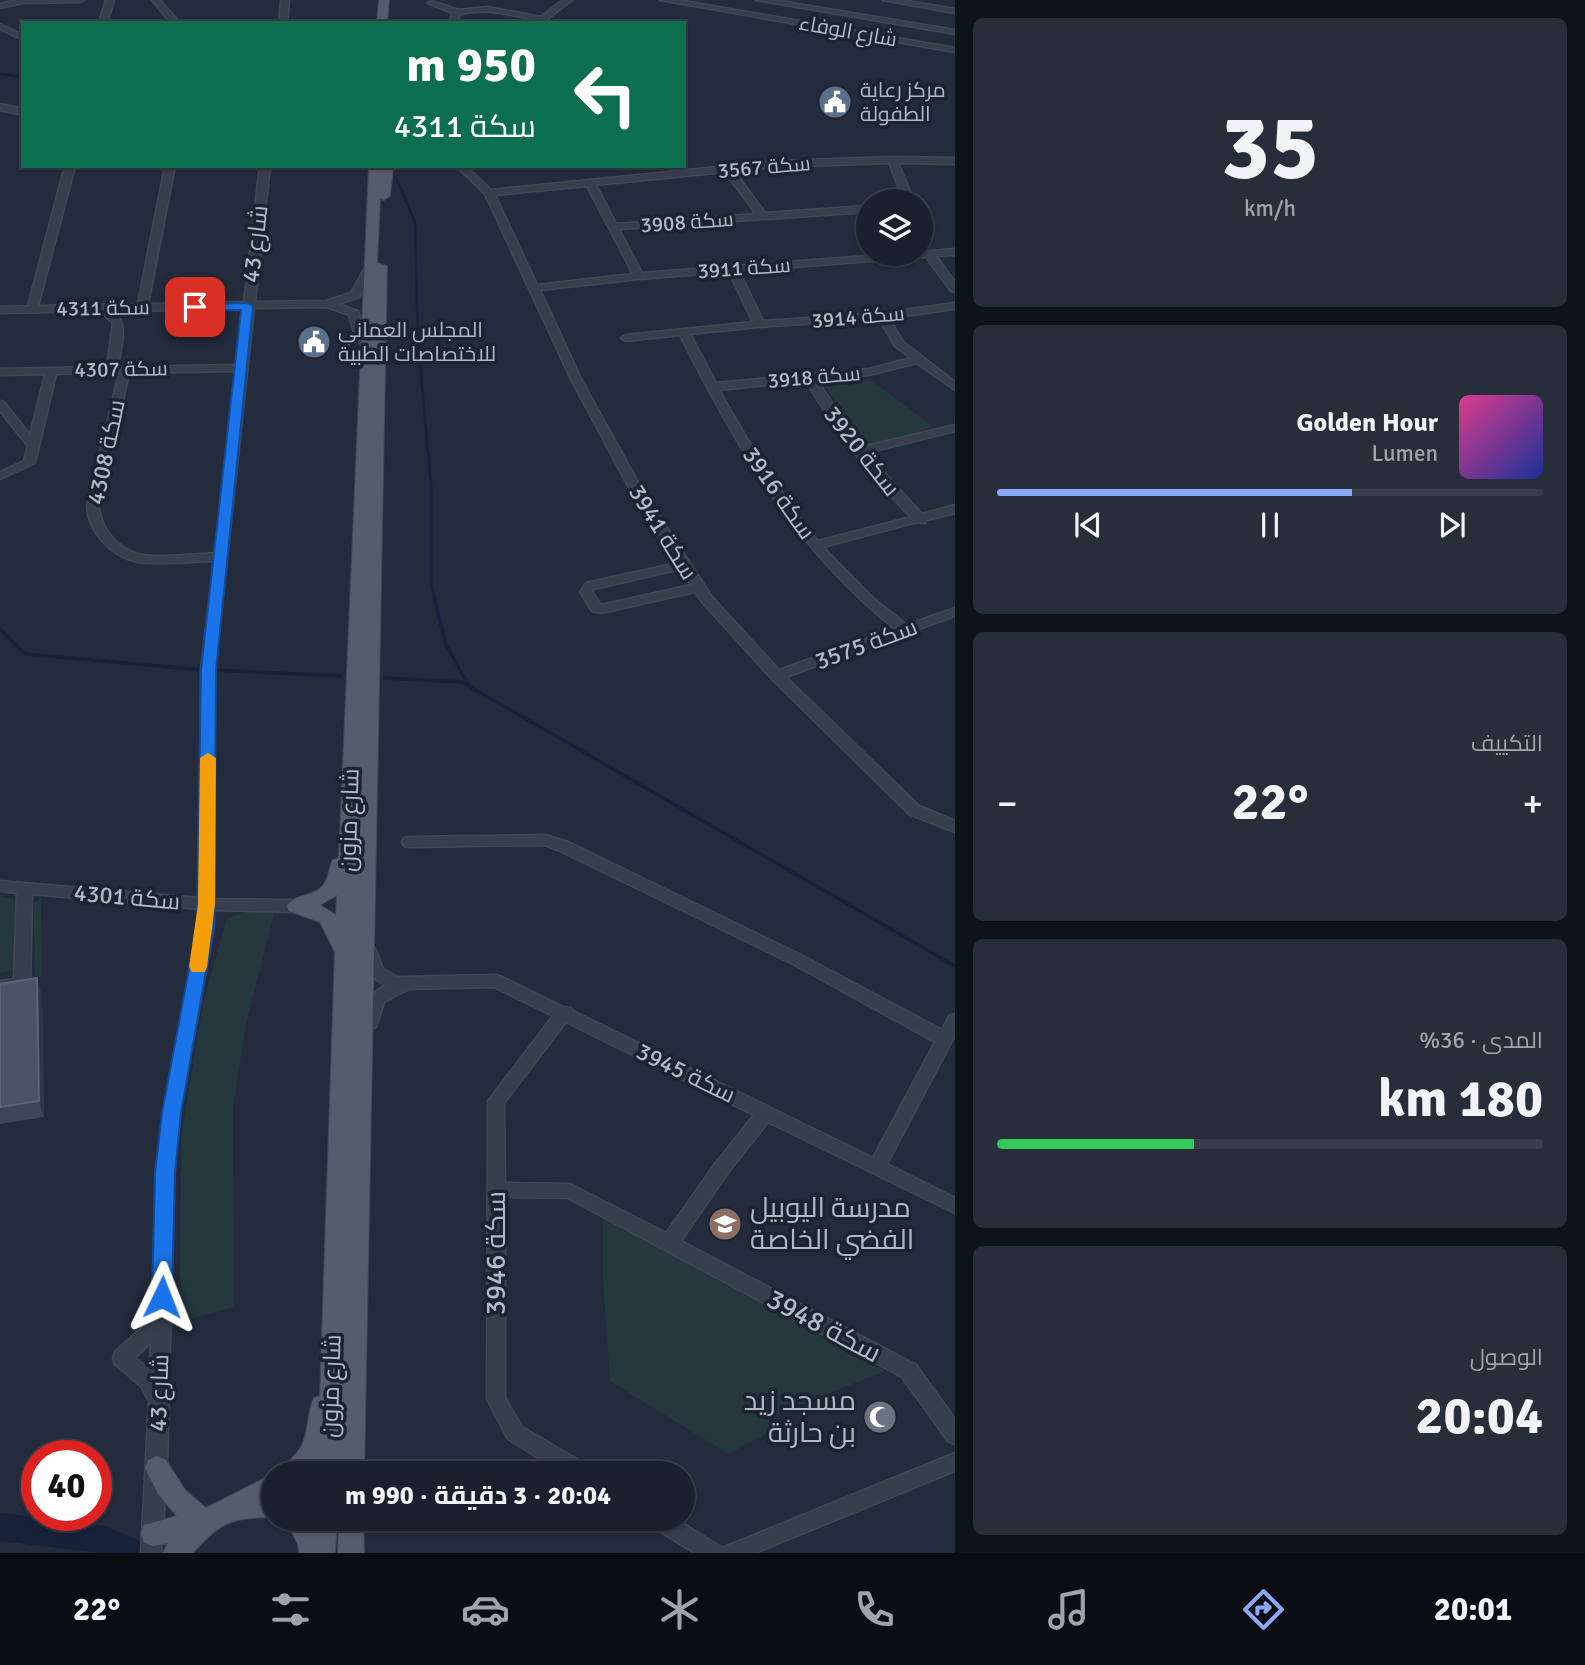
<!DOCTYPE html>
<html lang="ar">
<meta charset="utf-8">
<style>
body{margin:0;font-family:Signika,Cairo,sans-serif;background:#272d39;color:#f1f3f6;direction:rtl;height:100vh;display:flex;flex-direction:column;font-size:26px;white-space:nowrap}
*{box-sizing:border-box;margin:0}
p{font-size:23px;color:#9fa3aa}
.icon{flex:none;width:38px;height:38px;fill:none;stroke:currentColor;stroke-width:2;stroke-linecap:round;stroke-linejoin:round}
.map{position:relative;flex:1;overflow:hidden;direction:ltr}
.drawer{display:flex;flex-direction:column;gap:18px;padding:18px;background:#0e1219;width:630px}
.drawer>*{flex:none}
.hud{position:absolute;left:21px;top:21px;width:665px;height:147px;border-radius:0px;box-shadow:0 2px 5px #0004,0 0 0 2px #383e49;direction:rtl;background:#0b6e4f;color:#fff;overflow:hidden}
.tools{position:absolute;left:856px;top:189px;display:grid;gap:14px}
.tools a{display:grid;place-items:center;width:77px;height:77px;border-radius:50%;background:#1a202d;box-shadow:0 2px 5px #0004,0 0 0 2px #383e49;font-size:35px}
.speed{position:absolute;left:21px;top:1440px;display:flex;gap:14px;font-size:35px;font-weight:700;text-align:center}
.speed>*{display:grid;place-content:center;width:91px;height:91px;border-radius:50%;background:#1a202d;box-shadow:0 2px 5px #0004,0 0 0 2px #383e49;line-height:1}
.speed .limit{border:10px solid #d22;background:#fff;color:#111}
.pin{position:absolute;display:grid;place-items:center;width:60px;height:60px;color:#fff;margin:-30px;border-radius:14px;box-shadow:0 4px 10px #0006}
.me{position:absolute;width:77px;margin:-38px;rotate:2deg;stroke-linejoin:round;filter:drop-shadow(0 0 5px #0008)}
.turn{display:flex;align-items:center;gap:24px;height:147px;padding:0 35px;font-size:32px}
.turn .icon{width:91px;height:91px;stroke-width:2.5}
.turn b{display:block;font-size:49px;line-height:60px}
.big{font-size:52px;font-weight:700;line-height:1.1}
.drawer .card{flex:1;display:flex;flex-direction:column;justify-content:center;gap:10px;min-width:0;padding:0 24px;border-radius:10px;background:#272d39}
.drawer .dial{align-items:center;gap:0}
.dial b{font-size:91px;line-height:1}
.song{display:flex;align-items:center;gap:21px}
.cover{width:84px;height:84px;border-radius:10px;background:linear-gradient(135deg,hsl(330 70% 55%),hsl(230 70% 35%))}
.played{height:7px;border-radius:4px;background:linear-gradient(90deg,#89a8f6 65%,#383e49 65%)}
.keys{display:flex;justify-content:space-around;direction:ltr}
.heat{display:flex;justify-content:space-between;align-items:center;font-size:38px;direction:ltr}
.charge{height:10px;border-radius:5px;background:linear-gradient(90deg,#34c759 36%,#383e49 0)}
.trip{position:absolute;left:261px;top:1461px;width:434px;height:70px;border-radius:35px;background:#1a202d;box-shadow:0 2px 5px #0004,0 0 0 2px #383e49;font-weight:700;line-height:70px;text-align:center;direction:rtl}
.tab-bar{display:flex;height:112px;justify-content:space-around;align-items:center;background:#0a0d12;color:#9fa3aa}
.tab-bar .icon{width:49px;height:49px}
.tab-bar .on{color:#89a8f6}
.tab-bar b{font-size:32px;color:#f1f3f6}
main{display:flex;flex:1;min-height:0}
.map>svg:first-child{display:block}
</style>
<main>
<section class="drawer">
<div class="card dial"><b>35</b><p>km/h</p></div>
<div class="card">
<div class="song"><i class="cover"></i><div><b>Golden Hour</b><p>Lumen</p></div></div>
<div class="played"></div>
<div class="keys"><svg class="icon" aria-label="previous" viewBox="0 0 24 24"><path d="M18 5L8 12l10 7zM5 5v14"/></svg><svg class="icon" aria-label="pause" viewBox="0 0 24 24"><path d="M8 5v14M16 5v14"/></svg><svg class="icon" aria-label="next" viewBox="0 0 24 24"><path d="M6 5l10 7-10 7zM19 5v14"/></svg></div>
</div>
<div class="card"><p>التكييف</p>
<div class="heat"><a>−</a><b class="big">22°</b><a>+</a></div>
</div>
<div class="card"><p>المدى · 36%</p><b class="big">180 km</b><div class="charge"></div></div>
<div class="card"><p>الوصول</p><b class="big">20:04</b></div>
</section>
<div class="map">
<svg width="955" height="1553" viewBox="0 0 955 1553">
<rect width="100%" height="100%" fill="#232b3c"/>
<g fill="#25383d">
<polygon points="870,380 933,426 902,439 865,445 825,386"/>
<polygon points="0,895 19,901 18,970 0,973"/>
<polygon points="41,898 42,976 35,977 33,904"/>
<polygon points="252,910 275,910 246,1024 233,1107 234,1307 180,1322 181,1138 203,1003 227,918"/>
<polygon points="603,1218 885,1371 768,1418 774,1430 728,1454 610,1381 603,1278"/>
</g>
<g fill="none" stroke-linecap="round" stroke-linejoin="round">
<g stroke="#172139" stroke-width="2.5">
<polyline points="0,74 23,77"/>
<polyline points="396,177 415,222 418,342 431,485 431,584 435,599"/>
</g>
<g stroke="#172139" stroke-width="3.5">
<polyline points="434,597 446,645 468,684"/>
<polyline points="0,629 25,654 204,670"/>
<polyline points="211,670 341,676"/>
<polyline points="385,678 462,682 955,966"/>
</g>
<polygon fill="#172139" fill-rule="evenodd" points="0,1513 105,1526 145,1543 149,1553 100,1553 0,1541"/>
<defs>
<g id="minor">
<polygon points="16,0 84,0 80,2 22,3 0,8 0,4"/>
<polygon points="106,0 114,0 107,23 99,23"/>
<polygon points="152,0 160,0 180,23 171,23"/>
<polygon points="281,0 289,0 287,23 279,23"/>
<path d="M563,0H572L542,23H533L536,20C511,15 484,7 459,15L458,23H450L452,13L428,3L432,1L459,10L487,7L541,17Z"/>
<polygon points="660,0 678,0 955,48 955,52"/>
<polygon points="756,0 774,0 955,30 955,34"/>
<polygon points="883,0 902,0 955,9 955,13"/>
<polygon points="0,24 23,35 23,40 0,29"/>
<polygon points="0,104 23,109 23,115 0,110"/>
<path d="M892,157L955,158V164L898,163L914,201H904L889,163L776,167L734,171L765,213L868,206V212L619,229L642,273L893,254H920V252L955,249V255L936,256L955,282V292L951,291L926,257L739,271L763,321L882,313L955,303V309L889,318L903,342L955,382V390L917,363L869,375L817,380L862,447L955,425V431L866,453L922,514L955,505V513L927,520L925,523L917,522L823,547L873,598L907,625L955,608V616L786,677L919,806L955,821V832L909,814L772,679L703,603L695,592L601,613L592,611L580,592L586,583L677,563L628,486L571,379L485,194L456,166H466L491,190L776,161ZM725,172L756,214L616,224L596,185ZM587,186L633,274L537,285L495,195ZM729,272L753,322L626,335L621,338L626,341L680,335C737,448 794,548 895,629L779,670L712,597L640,486L581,379L540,290L639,279ZM879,319L895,346L911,358L869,369L716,383L690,334L759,327ZM806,381C835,431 870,476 911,517L818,541L809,531L757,456L719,390ZM681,569L691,585L601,605L592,592L594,589Z"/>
<path d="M65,166H75L38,306L138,304L165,166H175L148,304L244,302L260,166H270L255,302L326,301L351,293L365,268L374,270L359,297L338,304L358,311L365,336L371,344L370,346H362L355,336L349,315L327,307L254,308L215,670L214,899L296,900L301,902L304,906L301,910L296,912L214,910V926L180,1113L174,1173L167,1468L161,1553H141L149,1401L141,1386L115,1364L113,1358L115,1352L152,1318L156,1173L164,1113L198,926L199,909L32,894L30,984L28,988L0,993V981L14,979L17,893L0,891V881L199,898L201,670L214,561C191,561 160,566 138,562C112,557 88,532 87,506L119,373L56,374L35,463L0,479V472L24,461L28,446L0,411V401L4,402L30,435L45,374L0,375V369L107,367L113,323L100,311L0,313V307L28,306ZM244,309L237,365L118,367C120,349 130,323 113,311ZM236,371L215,553C196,554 154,559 138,554C117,548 100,528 99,506L129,373ZM151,1342L150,1370L135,1358Z"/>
<polygon points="920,219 927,225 925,227 920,228"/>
<path d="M546,835L568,842L803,956L942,1030L949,1016L955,1014V1035L887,1164L955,1198V1213L768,1122L727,1174L681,1241L916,1365L955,1419V1444L948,1441L902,1377L568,1198L505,1197V1398L522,1427L590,1467L593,1474H564L508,1439L487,1399L488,1101L553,1016L494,987L409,989L384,1002L376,1027L370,1029L364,1027L362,1023C366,1006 369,993 386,985C370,979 366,967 362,952L365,948H375L383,969L397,977L496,975L502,977L563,1007L571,1008L573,1011L873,1158L935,1042L793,964L558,850L545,845L409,847L404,846L402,842L404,838L409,837ZM566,1022L754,1115L715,1164L666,1233L570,1184L505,1183L504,1103Z"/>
<polygon points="955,1453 955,1471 755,1553 695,1553 651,1526 648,1519 676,1519 722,1548"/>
</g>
<g id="major">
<polygon points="379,0 389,0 387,23 377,23"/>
<path d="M369,166H381V173V166H393L390,196L384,200L380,198L377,263L387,266L364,1474H317V1465L309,1474H280C285,1462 296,1457 301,1447C309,1433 307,1413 314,1398L320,1396L335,952L320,922L289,911L287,906C294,894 312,897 322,887C329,880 328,869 333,860L339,858ZM337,895L336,915L320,905Z"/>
<path d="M157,1456L166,1460L185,1490L206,1508L273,1474V1517C231,1518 221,1521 193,1553H163L168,1543L153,1546L144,1543L141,1534L144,1525L177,1516L158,1494L145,1468L148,1460Z"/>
<polygon points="285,1519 311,1519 312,1521 313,1519 337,1519 335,1553 299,1553 298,1544"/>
<polygon points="339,1519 363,1519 364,1553 338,1553"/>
</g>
</defs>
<use href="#minor" stroke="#404755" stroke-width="3"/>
<use href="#major" stroke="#404755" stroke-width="2"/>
<use href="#minor" fill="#373e4c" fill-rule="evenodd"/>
<use href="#major" fill="#555c6c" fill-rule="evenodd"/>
</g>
<polygon fill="#3e475a" points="0,984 42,995 44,1117 0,1124"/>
<polygon fill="#2e3749" points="37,978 42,995 44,1117 39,1101"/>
<polygon fill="#4a5466" stroke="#5b6375" stroke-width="2" points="37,978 39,1101 0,1107 0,984"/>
<polygon fill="#1a73e8" stroke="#114b97" stroke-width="2" points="247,303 253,306 216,670 214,926 181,1113 175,1173 172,1297 169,1303 162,1306 155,1303 152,1297 155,1173 162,1113 197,926 201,670 241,310 195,311 189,307 195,304"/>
<polygon fill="#f59e0b" points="208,753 216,758 215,904 207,967 205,972 192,972 189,967 198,904 200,758"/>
<defs>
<symbol id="civic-disc" viewBox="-11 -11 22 22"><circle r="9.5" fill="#5c6f8a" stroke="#1c2331"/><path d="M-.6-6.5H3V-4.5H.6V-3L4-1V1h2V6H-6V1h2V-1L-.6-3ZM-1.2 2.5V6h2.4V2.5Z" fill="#fff"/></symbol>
<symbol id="school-disc" viewBox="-11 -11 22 22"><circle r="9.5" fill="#8d6e63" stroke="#1c2331"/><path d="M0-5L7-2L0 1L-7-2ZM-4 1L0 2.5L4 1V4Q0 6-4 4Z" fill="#fff"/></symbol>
<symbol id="mosque-disc" viewBox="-11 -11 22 22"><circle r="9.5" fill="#6b7280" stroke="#1c2331"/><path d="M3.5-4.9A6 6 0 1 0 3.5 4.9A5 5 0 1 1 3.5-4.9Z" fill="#fff"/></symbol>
</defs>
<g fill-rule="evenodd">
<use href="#civic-disc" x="816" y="83" width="38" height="38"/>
<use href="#civic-disc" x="295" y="323" width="38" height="38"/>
<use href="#school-disc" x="706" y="1205" width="38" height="38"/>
<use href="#mosque-disc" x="861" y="1398" width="38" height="38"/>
</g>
<g text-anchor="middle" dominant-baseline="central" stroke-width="7" stroke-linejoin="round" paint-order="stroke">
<g font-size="21" fill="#b3b8c7" stroke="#1c2331">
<text transform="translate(848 31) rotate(10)">شارع الوفاء</text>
<text transform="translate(764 167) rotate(-5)">سكة 3567</text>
<text transform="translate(687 222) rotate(-4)">سكة 3908</text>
<text transform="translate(744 268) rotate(-4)">سكة 3911</text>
<text transform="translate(103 308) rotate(-1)">سكة 4311</text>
<text transform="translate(858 317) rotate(-5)">سكة 3914</text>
<text transform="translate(121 369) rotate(-1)">سكة 4307</text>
<text transform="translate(814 377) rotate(-5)">سكة 3918</text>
</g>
<g font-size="21" fill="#b3b8c7" stroke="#1c2331" text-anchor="start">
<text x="860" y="90">مركز رعاية<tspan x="860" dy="24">الطفولة</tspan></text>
<text x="338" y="330">المجلس العماني<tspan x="338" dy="24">للاختصاصات الطبية</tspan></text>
</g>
<g font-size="24" fill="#b3b8c7" stroke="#1c2331">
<text transform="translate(255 244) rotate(-83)">شارع 43</text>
<text transform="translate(862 451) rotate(52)">سكة 3920</text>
<text transform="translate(106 452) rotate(-78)">سكة 4308</text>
<text transform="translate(779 493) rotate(55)">سكة 3916</text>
<text transform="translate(663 532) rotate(58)">سكة 3941</text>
<text transform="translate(866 644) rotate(-20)">سكة 3575</text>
<text transform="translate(349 820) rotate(-88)">شارع مزون</text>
<text transform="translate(127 897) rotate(5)">سكة 4301</text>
<text transform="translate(686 1073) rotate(26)">سكة 3945</text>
<text transform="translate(331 1386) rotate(-88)">شارع مزون</text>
<text transform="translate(159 1393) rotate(-88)">شارع 43</text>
</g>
<g font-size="28" fill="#b3b8c7" stroke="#1c2331" text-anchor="start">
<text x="750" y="1208">مدرسة اليوبيل<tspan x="750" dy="32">الفضي الخاصة</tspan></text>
<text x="856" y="1401" text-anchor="end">مسجد زيد<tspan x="856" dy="32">بن حارثة</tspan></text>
</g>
<g font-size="28" fill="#b3b8c7" stroke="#1c2331">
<text transform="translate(496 1253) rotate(-90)">سكة 3946</text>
<text transform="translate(824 1326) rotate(28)">سكة 3948</text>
</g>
</g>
</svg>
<div class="tools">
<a><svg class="icon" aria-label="layers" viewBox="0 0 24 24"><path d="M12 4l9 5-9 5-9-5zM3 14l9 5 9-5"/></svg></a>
</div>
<div class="speed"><div class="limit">40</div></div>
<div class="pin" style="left:195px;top:307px;background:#d93025"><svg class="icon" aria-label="arrive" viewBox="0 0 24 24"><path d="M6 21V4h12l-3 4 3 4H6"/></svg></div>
<svg class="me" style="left:162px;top:1297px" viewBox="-20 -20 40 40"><path d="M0-17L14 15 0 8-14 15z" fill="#1a73e8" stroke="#fff" stroke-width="4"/></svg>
<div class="trip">20:04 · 3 دقيقة · 990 m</div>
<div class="hud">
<div class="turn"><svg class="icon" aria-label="left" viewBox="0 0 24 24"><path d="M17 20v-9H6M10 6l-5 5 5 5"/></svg><div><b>950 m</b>سكة 4311</div></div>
</div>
</div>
</main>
<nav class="tab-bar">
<b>20:01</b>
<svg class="icon on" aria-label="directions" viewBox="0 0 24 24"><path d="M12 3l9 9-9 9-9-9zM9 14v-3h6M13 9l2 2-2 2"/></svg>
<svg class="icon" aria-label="music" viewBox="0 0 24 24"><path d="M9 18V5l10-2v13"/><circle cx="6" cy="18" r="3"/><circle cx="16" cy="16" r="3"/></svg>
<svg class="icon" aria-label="phone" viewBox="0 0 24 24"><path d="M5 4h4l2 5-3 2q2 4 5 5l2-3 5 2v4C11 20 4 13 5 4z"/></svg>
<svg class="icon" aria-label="climate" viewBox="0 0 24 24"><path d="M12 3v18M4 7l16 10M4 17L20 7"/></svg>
<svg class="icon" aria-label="car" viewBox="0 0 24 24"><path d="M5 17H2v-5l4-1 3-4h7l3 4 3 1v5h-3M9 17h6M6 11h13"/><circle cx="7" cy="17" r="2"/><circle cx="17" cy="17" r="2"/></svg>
<svg class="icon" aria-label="filters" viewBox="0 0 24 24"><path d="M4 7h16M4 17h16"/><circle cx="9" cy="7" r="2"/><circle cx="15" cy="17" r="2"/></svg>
<b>22°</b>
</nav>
